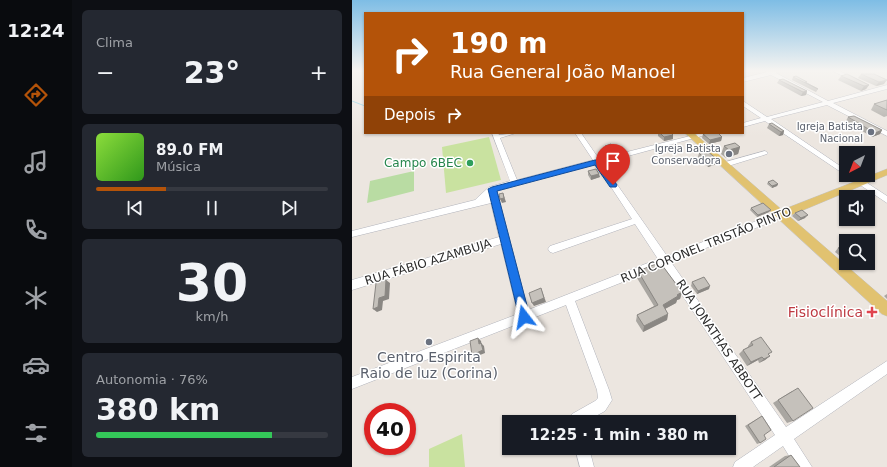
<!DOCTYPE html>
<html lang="pt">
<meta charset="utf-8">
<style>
body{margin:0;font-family:"DejaVu Sans",sans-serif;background:#242831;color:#f1f3f6;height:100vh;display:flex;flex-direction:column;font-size:15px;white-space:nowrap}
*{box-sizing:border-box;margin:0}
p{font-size:13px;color:#9ea1a6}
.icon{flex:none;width:22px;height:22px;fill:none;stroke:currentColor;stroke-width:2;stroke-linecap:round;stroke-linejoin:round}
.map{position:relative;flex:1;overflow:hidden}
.panel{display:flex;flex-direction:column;gap:10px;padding:10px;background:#0d0f14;width:280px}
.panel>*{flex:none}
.banner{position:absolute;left:12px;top:12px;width:380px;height:122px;border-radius:0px;box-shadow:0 1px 3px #0004;background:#b45309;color:#fff;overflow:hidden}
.needle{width:26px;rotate:222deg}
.controls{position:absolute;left:487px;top:146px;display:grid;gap:8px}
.controls a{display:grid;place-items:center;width:36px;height:36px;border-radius:0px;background:#171b24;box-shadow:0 1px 3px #0004;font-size:20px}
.speed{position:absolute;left:12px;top:403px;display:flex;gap:8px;font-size:20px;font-weight:700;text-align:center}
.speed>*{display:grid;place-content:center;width:52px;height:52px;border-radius:50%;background:#171b24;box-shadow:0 1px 3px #0004;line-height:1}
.speed .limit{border:6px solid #d22;background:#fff;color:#111}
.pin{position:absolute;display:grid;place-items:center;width:34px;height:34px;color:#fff;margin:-41px -17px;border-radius:50% 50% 50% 0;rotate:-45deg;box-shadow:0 0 4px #0007}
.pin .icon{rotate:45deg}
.me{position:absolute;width:44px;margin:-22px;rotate:346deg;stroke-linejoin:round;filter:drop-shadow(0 0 3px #0008)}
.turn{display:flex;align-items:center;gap:14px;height:84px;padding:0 20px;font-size:18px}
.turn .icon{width:52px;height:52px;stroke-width:2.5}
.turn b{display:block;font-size:28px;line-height:34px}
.then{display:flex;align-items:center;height:38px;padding:0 20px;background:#0003;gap:8px;font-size:15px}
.big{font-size:30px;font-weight:700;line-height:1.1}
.panel .card{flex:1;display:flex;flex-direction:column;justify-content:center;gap:6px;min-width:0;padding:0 14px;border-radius:6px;background:#242831}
.panel .dial{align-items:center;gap:0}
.dial b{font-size:52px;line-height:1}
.song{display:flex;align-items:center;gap:12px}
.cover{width:48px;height:48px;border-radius:6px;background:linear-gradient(135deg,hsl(90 70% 55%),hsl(110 70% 35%))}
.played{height:4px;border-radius:2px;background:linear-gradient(90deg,#b45309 30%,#363941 30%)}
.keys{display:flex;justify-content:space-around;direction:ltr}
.heat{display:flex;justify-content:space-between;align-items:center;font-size:22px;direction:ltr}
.charge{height:6px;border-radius:3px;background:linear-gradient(90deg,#34c759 76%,#363941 0)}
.trip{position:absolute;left:150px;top:415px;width:234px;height:40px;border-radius:0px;background:#171b24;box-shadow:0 1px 3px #0004;font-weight:700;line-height:40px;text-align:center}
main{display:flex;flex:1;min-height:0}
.tab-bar{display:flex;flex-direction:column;width:72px;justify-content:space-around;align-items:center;background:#090b0e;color:#9ea1a6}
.tab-bar .icon{width:28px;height:28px}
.tab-bar .active{color:#b45309}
.tab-bar b{font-size:18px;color:#f1f3f6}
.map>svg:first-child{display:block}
</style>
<main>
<nav class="tab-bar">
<b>12:24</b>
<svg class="icon active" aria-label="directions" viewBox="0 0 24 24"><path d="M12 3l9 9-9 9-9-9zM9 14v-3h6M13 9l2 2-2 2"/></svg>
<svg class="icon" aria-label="music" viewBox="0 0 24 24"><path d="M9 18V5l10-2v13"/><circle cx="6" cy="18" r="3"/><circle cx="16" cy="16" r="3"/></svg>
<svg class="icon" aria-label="phone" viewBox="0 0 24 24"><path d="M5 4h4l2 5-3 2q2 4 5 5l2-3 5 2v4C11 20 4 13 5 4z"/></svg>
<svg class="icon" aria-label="climate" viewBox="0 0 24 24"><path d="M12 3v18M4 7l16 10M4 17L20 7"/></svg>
<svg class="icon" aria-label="car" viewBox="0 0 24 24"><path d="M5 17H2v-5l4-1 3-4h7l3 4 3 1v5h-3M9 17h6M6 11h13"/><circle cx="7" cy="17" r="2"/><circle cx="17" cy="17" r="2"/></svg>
<svg class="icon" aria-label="filters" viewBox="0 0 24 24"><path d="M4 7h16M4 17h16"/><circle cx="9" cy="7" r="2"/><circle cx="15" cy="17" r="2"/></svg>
</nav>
<section class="panel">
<div class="card"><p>Clima</p>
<div class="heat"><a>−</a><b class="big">23°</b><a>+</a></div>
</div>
<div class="card">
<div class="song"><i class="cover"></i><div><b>89.0 FM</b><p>Música</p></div></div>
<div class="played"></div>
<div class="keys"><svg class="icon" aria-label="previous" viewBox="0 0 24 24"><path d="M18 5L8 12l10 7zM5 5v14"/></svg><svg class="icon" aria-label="pause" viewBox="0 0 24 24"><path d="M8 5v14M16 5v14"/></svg><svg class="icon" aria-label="next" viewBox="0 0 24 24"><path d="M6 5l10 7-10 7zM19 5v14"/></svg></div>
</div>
<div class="card dial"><b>30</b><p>km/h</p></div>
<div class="card"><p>Autonomia · 76%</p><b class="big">380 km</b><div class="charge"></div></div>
</section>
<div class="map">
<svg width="535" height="467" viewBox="0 0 535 467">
<rect width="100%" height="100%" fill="#ece6e0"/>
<polygon fill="#b9dca3" points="62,171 62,191 15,203 18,181"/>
<g fill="#c9e2a0">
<polygon points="137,137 149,180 94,193 90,147"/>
<polygon points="110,434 113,467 77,467 77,449"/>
</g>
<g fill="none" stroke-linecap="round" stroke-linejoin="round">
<polyline stroke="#80cbe1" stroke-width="1" points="0,101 13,106"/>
<defs>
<g id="minor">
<polygon points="414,71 425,71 424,73 476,101 535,85 535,89 481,103 535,131 535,136 475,105 419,119 494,170 494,175 503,175 535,196 535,203 413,121 391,127 391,123 409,118 391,106 391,101 415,117 471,102 419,75 391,82 391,78 415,72"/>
<polygon points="481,71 487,71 506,80 501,81"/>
<path d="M140,133H146L147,135L164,133L148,138L165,180L241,160L223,133H229L247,159L350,133H361L250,163L315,256L425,213H431L432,215L431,217L319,262L434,427L535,361V374L442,439L460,467H444L431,446L401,467H381L383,462L423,435L311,266L223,301L257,390L260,400L253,411L233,422H217L220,414L243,401L246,398L245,390L214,305L0,389V377L166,314L149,244L0,290V280L147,237L139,203L0,237V231L123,200L137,187L158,181ZM244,164L280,219L198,246L196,249L198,252L201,253L283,224L306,259L176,310L147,199L144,192H142Z"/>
<polygon points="413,151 416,153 415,154 373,167 369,165 370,163"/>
<polygon points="223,448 237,448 242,467 228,467"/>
</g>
<polygon id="major" points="333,133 342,133 430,210 535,169 535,175 437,216 535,301 535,316 530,314"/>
</defs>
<use href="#minor" stroke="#b1b3bb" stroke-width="1"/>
<use href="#major" stroke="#c4c4c4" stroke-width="1"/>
<use href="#minor" fill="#fff" fill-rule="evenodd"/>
<use href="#major" fill="#e1c270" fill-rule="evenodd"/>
</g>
<g fill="#a9a6a1">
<polygon points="509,74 532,84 524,86 506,78"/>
<polygon points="489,76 517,85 514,89 509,91 486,80"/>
<polygon points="441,77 466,89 464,92 440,80"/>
<polygon points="427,80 455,91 454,95 449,96 425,83"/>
<polygon points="535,100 535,116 532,117 519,110 522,104"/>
<polygon points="496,117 530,130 528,134 520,137 494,121"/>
<polygon points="417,124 432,131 431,135 427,136 415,128"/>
<polygon points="306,133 319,133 321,135 321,139 312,141 306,136"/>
<polygon points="351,134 370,137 369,141 357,144 350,138"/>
<polygon points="253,146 263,153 257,155 253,150"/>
<polygon points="372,146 388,147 386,154 374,158 369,154"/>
<polygon points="347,153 365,164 356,167 346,157"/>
<polygon points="236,171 248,177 239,180 236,175"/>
<polygon points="490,172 499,175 500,181 496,182 487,176"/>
<polygon points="416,182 426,184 425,186 420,188 415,184"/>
<polygon points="399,208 417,212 405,217 398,210"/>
<polygon points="443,213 453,218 446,221 440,216"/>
<polygon points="494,244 494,259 493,260 483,252 486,248"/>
<polygon points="306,267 330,292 328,299 325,300 324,303 313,309 316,314 315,320 291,332 284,321 285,315 302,306 285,278 286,271"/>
<polygon points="340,282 357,289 345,294 339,286"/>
<polygon points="535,294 535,299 532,296"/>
<polygon points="399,342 418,356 413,360 407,363 406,360 395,366 387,354 391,350 396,347 396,346"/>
<polygon points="440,391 441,421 435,423 421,403"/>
<polygon points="410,416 412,435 408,443 405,444 393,426"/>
<polygon points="439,455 448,467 417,467 433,456"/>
</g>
<g fill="#8a8783">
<polygon points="535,80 532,84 524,86 527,82"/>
<polygon points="517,85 514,89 509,91 512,86"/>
<polygon points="455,91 454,95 449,96 451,92"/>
<polygon points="530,130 528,134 520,137 523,133"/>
<polygon points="432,131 431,135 427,136 429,132"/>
<polygon points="321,135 321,139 312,141 312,137"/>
<polygon points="370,137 369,141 357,144 358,140"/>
<polygon points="388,147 386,154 374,158 377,150"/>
<polygon points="263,150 263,153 257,155 257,151"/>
<polygon points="366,160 365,164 356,167 357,163"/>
<polygon points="247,174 248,177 239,180 239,176"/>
<polygon points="503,177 500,181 496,182 499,178"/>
<polygon points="426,184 425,186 420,188 420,186"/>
<polygon points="151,193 154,202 150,203 148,199"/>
<polygon points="419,210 417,212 405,217 406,215"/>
<polygon points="456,215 453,218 446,221 449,218"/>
<polygon points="34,280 38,283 37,299 31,301 30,310 25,312 21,309"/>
<polygon points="358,286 357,289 345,294 346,291"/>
<polygon points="189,288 194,302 182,306 180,303"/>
<polygon points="330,292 328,299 325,300 324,303 309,311 311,305 325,295"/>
<polygon points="316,314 315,320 291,332 292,326"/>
<polygon points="126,338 129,341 130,347 127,344"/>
<polygon points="129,343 132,346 133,353 123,357 120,355"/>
<polygon points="418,356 413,360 407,363 412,359"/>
<polygon points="410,357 406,360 395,366 399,362"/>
</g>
<g fill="#c5c1bb" stroke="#8a8783">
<polygon points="495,74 517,85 512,86 489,76"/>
<polygon points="509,74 522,74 535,80 527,82"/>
<polygon points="444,76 455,82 453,82 466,89 441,77"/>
<polygon points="431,79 455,91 451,92 427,80"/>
<polygon points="535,100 535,110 522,104"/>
<polygon points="502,116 530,130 523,133 496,117"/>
<polygon points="420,123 432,131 429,132 417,124"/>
<polygon points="308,133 319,133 321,135 312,137"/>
<polygon points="356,133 366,133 370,137 358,140 351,134"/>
<polygon points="383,143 388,147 377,150 372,146"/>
<polygon points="259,144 263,150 257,151 253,146"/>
<polygon points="355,151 366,160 357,163 347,153"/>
<polygon points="244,169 247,174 239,176 236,171"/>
<polygon points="493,171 494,172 494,175 490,172"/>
<polygon points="494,175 499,175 503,177 499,178"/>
<polygon points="421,180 426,184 420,186 416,182"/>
<polygon points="151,193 152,198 148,199 147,194"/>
<polygon points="411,203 419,210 406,215 399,208"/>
<polygon points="450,210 456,215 449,218 443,213"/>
<polygon points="494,244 494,254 486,248"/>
<polygon points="304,264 306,267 310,265 330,292 325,295 326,296 311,305 316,314 292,326 285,315 306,305 286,271"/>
<polygon points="352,277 358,286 346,291 340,282"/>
<polygon points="34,280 33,296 27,298 26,307 21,309 24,283"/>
<polygon points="189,288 192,298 180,303 177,293"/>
<polygon points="409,337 420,352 416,354 418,356 412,359 410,357 399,362 391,350 401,345 399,342"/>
<polygon points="126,338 127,344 129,343 131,350 120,355 118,341"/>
<polygon points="446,388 461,408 441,421 426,400"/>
<polygon points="410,416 419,430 412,435 414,439 408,443 396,425"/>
<polygon points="439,455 448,467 422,467"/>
</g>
<linearGradient id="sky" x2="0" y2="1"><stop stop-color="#7ebde5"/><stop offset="0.52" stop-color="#f6f4f1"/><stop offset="1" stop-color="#f6f4f1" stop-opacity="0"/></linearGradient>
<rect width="535" height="136" fill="url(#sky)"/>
<polygon fill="#1a73e8" stroke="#114b97" points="243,160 248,160 265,185 264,187 258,187 243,165 145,191 178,317 176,321 172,322 168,321 136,189 140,187"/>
<g fill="#6b7280" stroke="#fff" stroke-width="1.5">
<circle cx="519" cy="132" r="4"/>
<circle cx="377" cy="154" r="4"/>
<circle cx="77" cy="342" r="4"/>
</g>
<circle fill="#2e9e5b" stroke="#fff" stroke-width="1.5" cx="118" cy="163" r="4"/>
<path fill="#e0444e" stroke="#fff" stroke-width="1.5" d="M518 306h4v4h4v4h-4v4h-4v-4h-4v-4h4z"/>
<g text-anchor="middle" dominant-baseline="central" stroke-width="3" stroke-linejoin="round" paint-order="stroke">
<g font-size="10" fill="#5b616d" stroke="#fff" text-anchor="end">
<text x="511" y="126">Igreja Batista<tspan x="511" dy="12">Nacional</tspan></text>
<text x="369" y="148">Igreja Batista<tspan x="369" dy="12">Conservadora</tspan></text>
</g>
<g font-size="12" fill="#27864d" stroke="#fff" text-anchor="end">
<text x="110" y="163">Campo 6BEC</text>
</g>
<g font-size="12" fill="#2c2c2c" stroke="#fff">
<text transform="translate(354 245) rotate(-22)">RUA CORONEL TRISTÃO PINTO</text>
<text transform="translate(76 262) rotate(-17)">RUA FÁBIO AZAMBUJA</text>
<text transform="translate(367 340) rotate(56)">RUA JONATHAS ABBOTT</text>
</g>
<g font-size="14" fill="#be3a42" stroke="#fff" text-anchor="end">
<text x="511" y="312">Fisioclínica</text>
</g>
<g font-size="14" fill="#5b616d" stroke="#fff">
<text x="77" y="357">Centro Espirita<tspan x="77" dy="16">Raio de luz (Corina)</tspan></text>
</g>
</g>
</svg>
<div class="controls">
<a><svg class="needle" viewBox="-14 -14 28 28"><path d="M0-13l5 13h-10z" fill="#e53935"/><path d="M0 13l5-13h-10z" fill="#9ea1a6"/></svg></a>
<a><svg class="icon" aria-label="sound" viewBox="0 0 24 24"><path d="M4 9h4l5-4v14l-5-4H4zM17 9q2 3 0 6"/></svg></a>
<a><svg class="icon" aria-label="search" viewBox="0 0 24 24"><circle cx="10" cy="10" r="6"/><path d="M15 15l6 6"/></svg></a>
</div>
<div class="speed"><div class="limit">40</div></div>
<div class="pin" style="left:261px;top:185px;background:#d93025"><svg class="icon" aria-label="arrive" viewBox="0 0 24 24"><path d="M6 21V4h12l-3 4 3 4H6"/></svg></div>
<svg class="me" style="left:172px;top:317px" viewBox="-20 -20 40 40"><path d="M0-17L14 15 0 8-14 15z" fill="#1a73e8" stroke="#fff" stroke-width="4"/></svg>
<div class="trip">12:25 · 1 min · 380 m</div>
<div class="banner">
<div class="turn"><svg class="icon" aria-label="right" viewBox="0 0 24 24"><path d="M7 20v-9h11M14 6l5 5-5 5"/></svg><div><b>190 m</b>Rua General João Manoel</div></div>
<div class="then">Depois<svg class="icon" aria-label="right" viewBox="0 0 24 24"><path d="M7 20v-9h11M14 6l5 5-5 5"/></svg></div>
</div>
</div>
</main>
